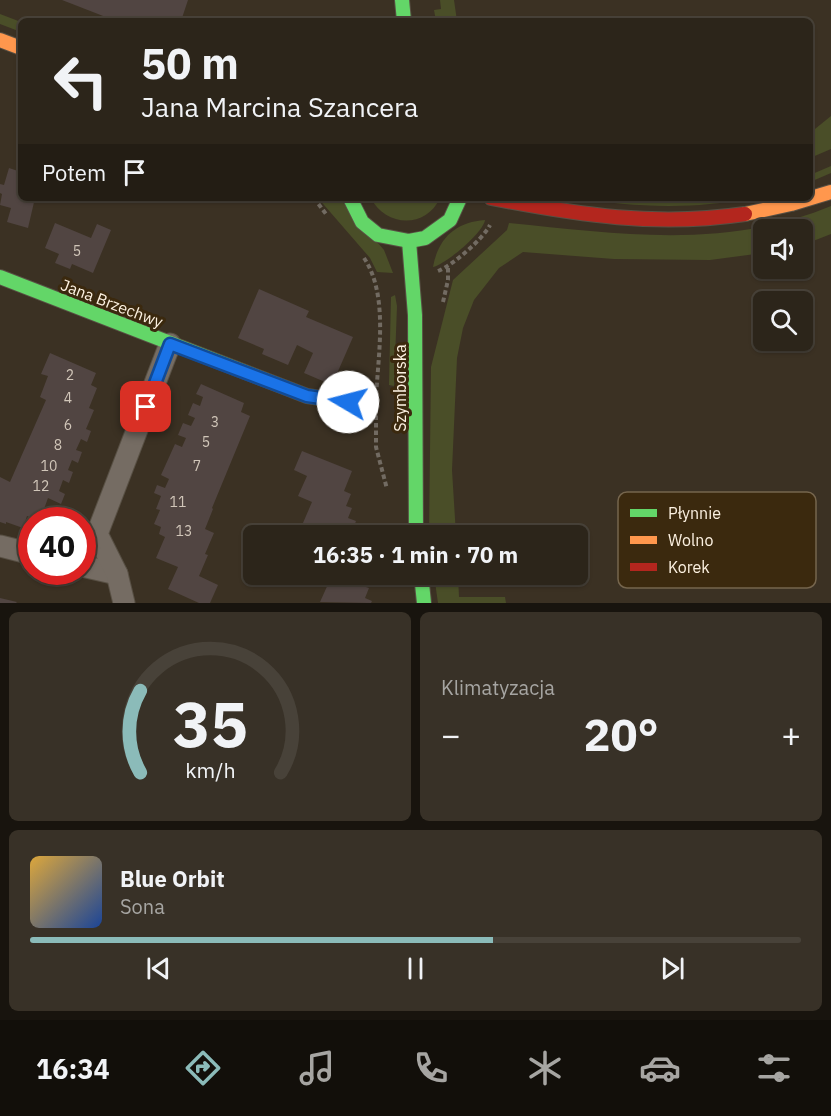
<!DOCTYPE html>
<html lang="pl">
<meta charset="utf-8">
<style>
body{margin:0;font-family:"IBM Plex Sans",sans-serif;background:#383127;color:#f1f3f6;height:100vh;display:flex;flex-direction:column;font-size:22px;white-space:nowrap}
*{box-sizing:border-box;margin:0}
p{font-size:20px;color:#a6a5a2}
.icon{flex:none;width:33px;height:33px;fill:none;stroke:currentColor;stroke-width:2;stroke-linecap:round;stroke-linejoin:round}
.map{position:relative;height:603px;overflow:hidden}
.panel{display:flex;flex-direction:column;gap:9px;padding:9px;background:#18140e;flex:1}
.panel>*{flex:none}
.hud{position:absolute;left:18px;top:18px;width:795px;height:183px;border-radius:9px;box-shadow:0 2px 4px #0004,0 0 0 2px #484239;background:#2c251a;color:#f1f3f6;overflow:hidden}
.fabs{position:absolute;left:753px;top:219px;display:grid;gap:12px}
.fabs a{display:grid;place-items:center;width:60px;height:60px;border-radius:9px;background:#2c251a;box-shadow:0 2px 4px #0004,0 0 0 2px #484239;font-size:30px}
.speed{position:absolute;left:18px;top:507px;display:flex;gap:12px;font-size:30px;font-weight:700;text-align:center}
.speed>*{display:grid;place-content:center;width:78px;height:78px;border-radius:50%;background:#2c251a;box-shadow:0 2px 4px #0004,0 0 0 2px #484239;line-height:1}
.speed .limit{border:9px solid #d22;background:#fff;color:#111}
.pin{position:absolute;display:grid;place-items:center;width:51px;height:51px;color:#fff;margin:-26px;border-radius:12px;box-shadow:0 3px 9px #0006}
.me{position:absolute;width:66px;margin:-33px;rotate:278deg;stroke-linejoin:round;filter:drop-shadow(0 0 4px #0008)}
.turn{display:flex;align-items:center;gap:21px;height:126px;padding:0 24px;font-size:27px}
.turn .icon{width:78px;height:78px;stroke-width:2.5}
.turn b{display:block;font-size:42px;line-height:51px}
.then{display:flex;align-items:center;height:57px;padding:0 24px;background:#0003;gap:12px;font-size:22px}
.big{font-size:45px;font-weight:800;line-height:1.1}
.panel .card{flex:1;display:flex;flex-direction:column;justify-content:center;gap:9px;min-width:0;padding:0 21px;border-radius:9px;background:#383127}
.panel .dial{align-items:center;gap:0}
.dial svg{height:156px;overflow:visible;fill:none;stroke:#484239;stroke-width:7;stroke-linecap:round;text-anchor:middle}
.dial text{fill:#f1f3f6;stroke:none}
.song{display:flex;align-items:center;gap:18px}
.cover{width:72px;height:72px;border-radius:9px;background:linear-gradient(135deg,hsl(40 70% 55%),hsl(220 70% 35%))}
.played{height:6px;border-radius:3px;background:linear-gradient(90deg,#8bbbb9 60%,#484239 60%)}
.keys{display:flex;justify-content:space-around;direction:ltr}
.heat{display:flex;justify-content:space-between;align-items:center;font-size:33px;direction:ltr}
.panel .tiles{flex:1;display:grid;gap:9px;grid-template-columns:1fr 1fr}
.card:last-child{grid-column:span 2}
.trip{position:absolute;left:243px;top:525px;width:345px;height:60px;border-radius:9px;background:#2c251a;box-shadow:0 2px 4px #0004,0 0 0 2px #484239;font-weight:800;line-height:60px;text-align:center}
.tab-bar{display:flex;height:96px;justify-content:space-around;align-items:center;background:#120f0a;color:#a6a5a2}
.tab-bar .icon{width:42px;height:42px}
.tab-bar .selected{color:#8bbbb9}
.tab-bar b{font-size:27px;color:#f1f3f6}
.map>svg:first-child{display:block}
</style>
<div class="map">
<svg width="831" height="603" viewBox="0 0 831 603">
<rect width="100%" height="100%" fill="#3b3123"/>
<g fill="#4a4e28">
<polygon points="440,0 454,0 457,21 436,21 434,10 441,9"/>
<polygon points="0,14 21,22 21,32 0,24"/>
<polygon points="831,116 831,149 810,158 810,133"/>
<polygon points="831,166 831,173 810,182 810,175"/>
<polygon points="318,198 339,198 384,250 393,273 377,272 370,258"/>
<path d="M371,198H440C426,229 385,227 371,198Z"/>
<path d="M574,198L664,200L751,198C692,210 633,207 574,198Z"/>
<path d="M831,206V234L803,245L802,230H764L763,253L710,260L614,259L523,252L499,268L474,300L463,328L457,358L452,470L456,535L429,536L431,367L453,280L507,230L509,223C620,234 725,250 831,206Z"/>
<path d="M485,220C483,233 446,264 433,267C438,238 456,222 485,220Z"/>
<polygon points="395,295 397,306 394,386 389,385 391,297"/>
<polygon points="434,575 458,575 459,597 505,597 506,603 438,603"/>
</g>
<g fill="#514542">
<polygon points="62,0 188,0 181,21 116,21"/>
<polygon points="9,168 21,172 21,198 35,198 28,228 7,222 11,208 0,205 2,194 0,193 0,184 4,185"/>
<polygon points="55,223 91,238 97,224 111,230 93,273 72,264 70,269 55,263 59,254 45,248"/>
<polygon points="259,289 309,311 306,317 353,337 332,385 304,373 313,353 297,345 288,365 262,354 264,349 238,338"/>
<polygon points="50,353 96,373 91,385 97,388 89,408 94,410 86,429 91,431 87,442 81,439 76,450 82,452 78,463 72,460 68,470 73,472 69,483 63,480 59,491 65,494 61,504 48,498 44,509 49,511 45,520 37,520 27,516 23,528 6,522 6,524 0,522 0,477 10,482 46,400 40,397 48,376 41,374"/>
<polygon points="201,384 244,403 241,412 250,416 212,508 213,509 205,529 214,533 205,554 208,555 199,576 218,585 210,603 199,603 168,589 178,567 156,558 165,537 159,534 161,527 154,524 160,510 156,509 161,496 154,493 157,485 165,488 169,479 161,475 175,444 182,447 186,438 178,435 183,423 191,426 195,418 188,415 193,403 200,406 203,397 196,394"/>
<polygon points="302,451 352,471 344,491 351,494 346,506 352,508 348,518 356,521 352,532 360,536 315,536 318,529 303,523 312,502 298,496 307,476 294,470"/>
<polygon points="311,574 367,574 363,586 369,588 365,598 372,601 371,603 320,602 329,582"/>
<polygon points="0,598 17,602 16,603 0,603"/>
</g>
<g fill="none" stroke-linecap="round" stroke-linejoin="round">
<defs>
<g id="street">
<polyline points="0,546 32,554"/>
<polyline points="82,566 117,574"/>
<polyline points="124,603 117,574 97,534 170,344"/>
</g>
<g id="fast">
<polyline points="402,0 404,21"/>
<polyline points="350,198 362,222 378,235 409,241 425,238 450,220 460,198"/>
<polyline points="409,241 415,315 416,536"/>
<polyline points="0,277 307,396 348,402"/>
<polyline points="421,574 424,603"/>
</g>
<g id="slow">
<polyline points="0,40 21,48"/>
<polyline points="745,214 791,204 831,192"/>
</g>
<path id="jam" d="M491,198C579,215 656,227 745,214"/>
</defs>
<use href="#street" stroke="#585044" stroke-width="23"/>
<use href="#fast" stroke="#585044" stroke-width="16"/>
<use href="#slow" stroke="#585044" stroke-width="16"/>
<use href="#jam" stroke="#585044" stroke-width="16"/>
<g stroke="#726b62" stroke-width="4" stroke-dasharray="4.5 3" stroke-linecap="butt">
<polyline points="314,198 326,214"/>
<path d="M364,258C389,295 378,355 376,398"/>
<path d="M438,271C453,265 483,239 490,225"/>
<polyline points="443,302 448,280 448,267"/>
<polyline points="376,408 376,447 387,489"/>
</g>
<use href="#street" stroke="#756c63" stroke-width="21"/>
<use href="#fast" stroke="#63d668" stroke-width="14"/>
<use href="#slow" stroke="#ff974d" stroke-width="14"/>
<use href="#jam" stroke="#b3261e" stroke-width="14"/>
</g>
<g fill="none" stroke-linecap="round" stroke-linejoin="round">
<defs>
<polyline id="route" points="146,407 170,344 307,396 348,402"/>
</defs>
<use href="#route" stroke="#114b97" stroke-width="15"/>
<use href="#route" stroke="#1a73e8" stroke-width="10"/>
</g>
<g text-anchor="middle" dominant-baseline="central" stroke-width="6" stroke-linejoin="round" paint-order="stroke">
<g font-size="14" fill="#d1c6b9">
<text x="77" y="251">5</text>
<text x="70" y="375">2</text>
<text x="68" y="398">4</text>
<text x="215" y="422">3</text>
<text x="68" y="425">6</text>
<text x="206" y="442">5</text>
<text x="58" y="445">8</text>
<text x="49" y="466">10</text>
<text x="197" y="466">7</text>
<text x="41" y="486">12</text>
<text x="178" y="502">11</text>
<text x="184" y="531">13</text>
</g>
<g font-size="16" fill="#fcf1e1" stroke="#3b290e">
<text transform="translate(112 303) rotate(21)">Jana Brzechwy</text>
<text transform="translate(400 388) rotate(-90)">Szymborska</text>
</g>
</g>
<rect x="618" y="492" width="198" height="96" rx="9" fill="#3b290e" stroke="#75654d" stroke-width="1.5"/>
<rect x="630" y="509" width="27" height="8" fill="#63d668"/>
<rect x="630" y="536" width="27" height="8" fill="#ff974d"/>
<rect x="630" y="563" width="27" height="8" fill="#b3261e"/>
<g font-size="16" fill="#fcf1e1">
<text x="668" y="519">Płynnie</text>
<text x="668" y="546">Wolno</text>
<text x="668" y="573">Korek</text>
</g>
</svg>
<div class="fabs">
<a><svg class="icon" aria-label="sound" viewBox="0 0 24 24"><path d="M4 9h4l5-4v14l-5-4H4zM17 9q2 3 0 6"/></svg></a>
<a><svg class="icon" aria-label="search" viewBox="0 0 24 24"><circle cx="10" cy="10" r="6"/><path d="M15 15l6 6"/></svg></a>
</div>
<div class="speed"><div class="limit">40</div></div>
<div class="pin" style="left:146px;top:407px;background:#d93025"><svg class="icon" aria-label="arrive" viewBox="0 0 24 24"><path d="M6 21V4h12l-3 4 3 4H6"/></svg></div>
<svg class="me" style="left:348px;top:402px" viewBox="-20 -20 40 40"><circle r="19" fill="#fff"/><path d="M0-13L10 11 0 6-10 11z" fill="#1a73e8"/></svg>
<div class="trip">16:35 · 1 min · 70 m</div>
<div class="hud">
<div class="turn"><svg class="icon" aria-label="left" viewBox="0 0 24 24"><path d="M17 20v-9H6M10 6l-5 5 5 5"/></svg><div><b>50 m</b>Jana Marcina Szancera</div></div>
<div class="then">Potem<svg class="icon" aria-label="arrive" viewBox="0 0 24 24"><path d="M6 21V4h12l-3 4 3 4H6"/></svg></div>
</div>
</div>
<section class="panel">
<div class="tiles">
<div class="card dial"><svg viewBox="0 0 100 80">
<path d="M14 69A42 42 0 1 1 86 69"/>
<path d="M14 69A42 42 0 0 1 14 27" stroke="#8bbbb9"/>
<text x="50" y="56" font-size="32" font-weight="700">35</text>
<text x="50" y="72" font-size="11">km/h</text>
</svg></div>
<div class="card"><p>Klimatyzacja</p>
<div class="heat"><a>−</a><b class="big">20°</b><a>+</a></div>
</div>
<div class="card">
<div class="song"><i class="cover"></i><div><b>Blue Orbit</b><p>Sona</p></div></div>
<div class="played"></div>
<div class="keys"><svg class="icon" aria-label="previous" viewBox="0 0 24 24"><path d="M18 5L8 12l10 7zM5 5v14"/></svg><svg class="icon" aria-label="pause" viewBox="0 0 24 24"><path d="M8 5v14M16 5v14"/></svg><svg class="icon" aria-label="next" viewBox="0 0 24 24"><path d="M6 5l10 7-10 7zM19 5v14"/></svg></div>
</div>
</div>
</section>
<nav class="tab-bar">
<b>16:34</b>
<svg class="icon selected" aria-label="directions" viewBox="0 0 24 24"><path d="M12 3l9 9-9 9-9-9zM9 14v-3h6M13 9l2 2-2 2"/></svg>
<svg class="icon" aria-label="music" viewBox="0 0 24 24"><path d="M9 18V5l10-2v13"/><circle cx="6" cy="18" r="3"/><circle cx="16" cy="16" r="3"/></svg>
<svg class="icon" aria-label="phone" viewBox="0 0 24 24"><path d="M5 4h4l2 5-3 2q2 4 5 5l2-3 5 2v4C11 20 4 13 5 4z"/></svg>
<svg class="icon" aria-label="climate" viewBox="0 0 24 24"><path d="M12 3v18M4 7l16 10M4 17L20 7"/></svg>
<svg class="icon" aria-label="car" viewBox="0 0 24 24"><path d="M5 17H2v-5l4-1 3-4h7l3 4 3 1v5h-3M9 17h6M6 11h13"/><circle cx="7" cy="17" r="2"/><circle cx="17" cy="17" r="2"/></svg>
<svg class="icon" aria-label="filters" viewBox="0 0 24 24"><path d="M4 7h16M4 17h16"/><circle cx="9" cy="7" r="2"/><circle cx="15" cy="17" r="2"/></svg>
</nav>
